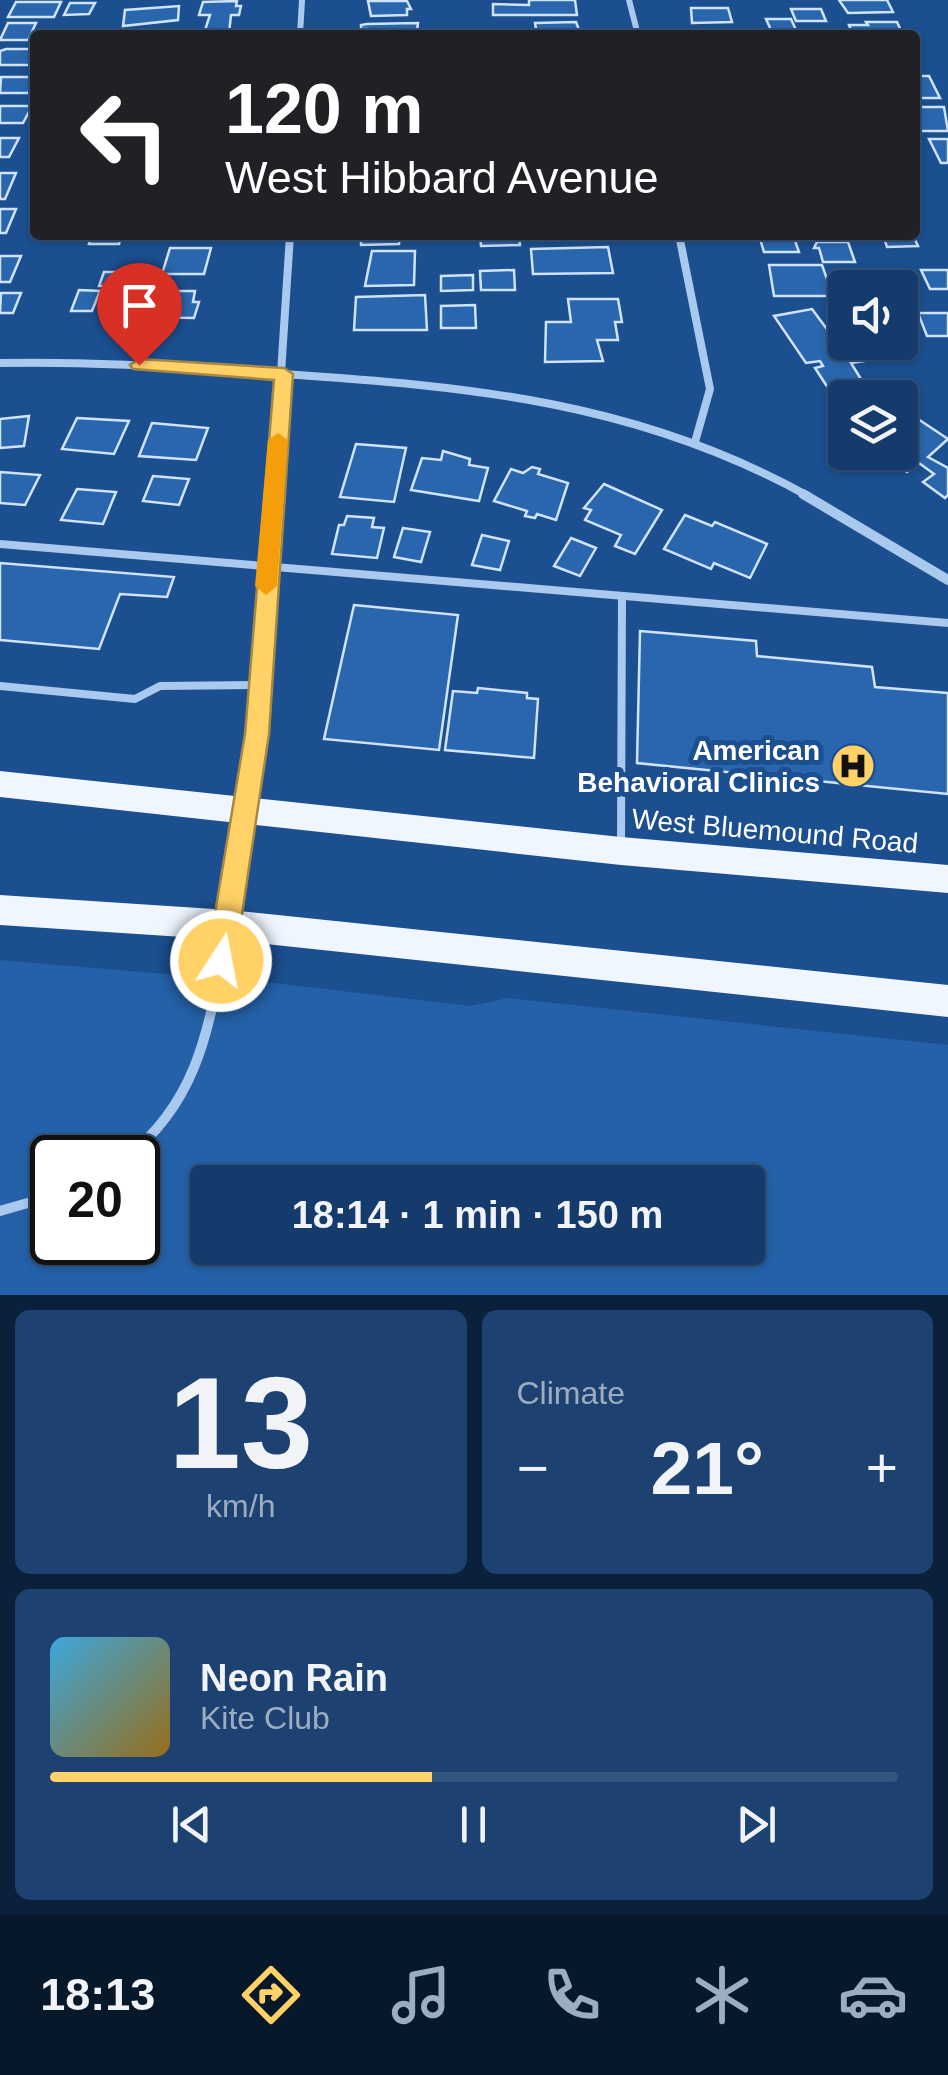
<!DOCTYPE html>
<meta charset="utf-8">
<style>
body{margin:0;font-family:Helvetica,sans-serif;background:#1d4271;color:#f1f3f6;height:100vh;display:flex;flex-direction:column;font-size:38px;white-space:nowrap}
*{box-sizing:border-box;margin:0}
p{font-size:32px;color:#9dadc1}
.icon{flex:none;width:55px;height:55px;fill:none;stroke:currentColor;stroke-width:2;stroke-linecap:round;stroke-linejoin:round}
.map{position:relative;height:1295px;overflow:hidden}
.side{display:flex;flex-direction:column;gap:15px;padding:15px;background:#0b203b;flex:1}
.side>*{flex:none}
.guide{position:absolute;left:30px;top:30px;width:890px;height:210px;border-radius:10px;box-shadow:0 2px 8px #0004,0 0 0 2px #33557e;background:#202124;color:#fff;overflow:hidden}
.controls{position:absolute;left:828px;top:270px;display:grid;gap:20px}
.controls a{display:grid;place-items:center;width:90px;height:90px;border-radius:10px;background:#143b6b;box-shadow:0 2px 8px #0004,0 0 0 2px #33557e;font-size:50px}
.speed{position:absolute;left:30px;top:1135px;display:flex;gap:20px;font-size:50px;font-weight:700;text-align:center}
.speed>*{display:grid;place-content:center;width:130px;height:130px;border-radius:50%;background:#143b6b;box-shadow:0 2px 8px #0004,0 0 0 2px #33557e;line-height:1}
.speed .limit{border:5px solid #111;border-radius:15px;background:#fff;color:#111}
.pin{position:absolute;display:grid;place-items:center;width:85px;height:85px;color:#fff;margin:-102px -42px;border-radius:50% 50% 50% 0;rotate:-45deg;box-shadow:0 0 10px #0007}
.pin .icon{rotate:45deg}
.me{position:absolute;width:110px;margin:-55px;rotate:11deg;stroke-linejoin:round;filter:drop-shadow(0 0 8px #0008)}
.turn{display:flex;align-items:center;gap:35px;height:210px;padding:0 30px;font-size:45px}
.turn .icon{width:130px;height:130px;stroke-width:2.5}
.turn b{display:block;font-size:70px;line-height:85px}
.big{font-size:75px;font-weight:700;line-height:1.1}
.side .tile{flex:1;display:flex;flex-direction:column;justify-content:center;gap:15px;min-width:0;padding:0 35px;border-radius:15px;background:#1d4271}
.side .dial{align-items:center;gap:0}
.dial b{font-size:130px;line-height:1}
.song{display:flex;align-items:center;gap:30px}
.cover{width:120px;height:120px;border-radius:15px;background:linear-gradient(135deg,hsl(200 70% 55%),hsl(40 70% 35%))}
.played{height:10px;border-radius:5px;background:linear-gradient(90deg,#ffd166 45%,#33557e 45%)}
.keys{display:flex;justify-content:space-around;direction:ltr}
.heat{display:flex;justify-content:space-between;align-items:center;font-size:55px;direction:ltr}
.side .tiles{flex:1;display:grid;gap:15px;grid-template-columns:1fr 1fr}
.tile:last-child{grid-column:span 2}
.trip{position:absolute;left:190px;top:1165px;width:575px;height:100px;border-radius:10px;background:#143b6b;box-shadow:0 2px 8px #0004,0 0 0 2px #33557e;font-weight:700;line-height:100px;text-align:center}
.tabs{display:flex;height:160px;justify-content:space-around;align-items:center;background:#08182b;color:#9dadc1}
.tabs .icon{width:70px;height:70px}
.tabs .active{color:#ffd166}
.tabs b{font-size:45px;color:#f1f3f6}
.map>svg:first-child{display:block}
</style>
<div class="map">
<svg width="948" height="1295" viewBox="0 0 948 1295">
<rect width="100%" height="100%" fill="#1b4f8f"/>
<path fill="#2461a8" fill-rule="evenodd" d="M0,960L274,983L470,1006L508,998L948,1045V1295H0ZM52,1158H138V1242H52ZM208,1182H748V1248H208Z"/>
<g fill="#2a66ad" stroke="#cfe3fa" stroke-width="2.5">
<polygon points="529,0 575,0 577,15 493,15 493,4 529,5"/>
<polygon points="839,0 887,0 893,12 848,13"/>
<polygon points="237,1 236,6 241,6 239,15 231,15 229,33 204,33 210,15 199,15 203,2"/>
<polygon points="368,1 407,1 411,9 407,9 407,15 371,16"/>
<polygon points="16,2 61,2 54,17 8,17"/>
<polygon points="70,3 95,3 89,14 64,15"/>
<polygon points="179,6 178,20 123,26 125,10"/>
<polygon points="691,8 728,8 732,22 692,23"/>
<polygon points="791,9 821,9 826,21 796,21"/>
<polygon points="766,19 791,19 796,30 771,30"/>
<polygon points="576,22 581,35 537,35 535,23"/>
<polygon points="866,22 897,22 903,35 853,35 849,25 868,25"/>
<polygon points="8,23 36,23 28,40 0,40"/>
<polygon points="418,23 417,31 425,31 425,35 366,35 367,29 361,29 361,25 367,24"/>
<polygon points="6,49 35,49 35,61 33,65 0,65 0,51"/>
<polygon points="915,76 929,76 940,98 915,98"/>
<polygon points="1,77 35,77 35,80 28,93 0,93"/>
<polygon points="0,106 32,106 23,123 0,123"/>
<polygon points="915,107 944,107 948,131 915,131 915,121 919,121"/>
<polygon points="0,138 19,138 9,157 0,157"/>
<polygon points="929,139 948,139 948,163 941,163"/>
<polygon points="0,173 16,173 5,199 0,199"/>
<polygon points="0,209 16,209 6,233 0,233"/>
<polygon points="92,235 122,235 119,244 89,244"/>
<polygon points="361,235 400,235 399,244 361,245"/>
<polygon points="480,235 519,235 520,245 481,246"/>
<polygon points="755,235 793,235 799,252 764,252 760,239"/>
<polygon points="883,235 913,235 918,246 887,247"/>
<polygon points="817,242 848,242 855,262 823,262 819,248 814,248"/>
<polygon points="608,247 613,273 533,274 531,249"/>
<polygon points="170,248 211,248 204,274 162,274"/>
<polygon points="372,251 415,251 414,285 365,286"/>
<polygon points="0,256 21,256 10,282 0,282"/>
<polygon points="769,265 822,265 833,296 774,296"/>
<polygon points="514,270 515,290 481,290 480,271"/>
<polygon points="921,270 948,270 948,289 930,289"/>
<polygon points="104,272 134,272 130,286 99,286"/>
<polygon points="473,275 473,290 441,291 441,276"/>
<polygon points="79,290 100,291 92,311 71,311"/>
<polygon points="144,291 195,291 193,302 199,302 194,318 135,317"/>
<polygon points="1,293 21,293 13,313 0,313"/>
<polygon points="425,295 427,330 354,330 356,297"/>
<polygon points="568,299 618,299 622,322 615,322 618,340 597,340 603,361 545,362 546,322 571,322"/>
<polygon points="475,305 476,328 441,328 441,306"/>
<polygon points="812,309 832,336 845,334 845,342 851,342 864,361 851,363 864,384 830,391 815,368 823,366 820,361 806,363 774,316"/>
<polygon points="918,313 948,313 948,336 927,336"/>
<polygon points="29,416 24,446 0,448 0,419"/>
<polygon points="915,417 948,439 928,457 948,468 948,495 945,498 923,482 934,474 919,463 907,472 880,452 900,452 900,426"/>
<polygon points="77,418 129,421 114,454 62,449"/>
<polygon points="152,423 208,428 196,460 139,456"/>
<polygon points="356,444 406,448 394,502 340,497"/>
<polygon points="443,451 470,459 469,465 488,468 479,501 411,490 422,458 441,460"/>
<polygon points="532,467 540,469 538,474 568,483 556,520 537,514 535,518 525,516 527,511 494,501 511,469 523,473"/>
<polygon points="0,472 40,475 25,505 0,503"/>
<polygon points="153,476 189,479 179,505 143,501"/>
<polygon points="604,484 662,510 635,554 615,546 621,535 585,520 591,510 584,508"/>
<polygon points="77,489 116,492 103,524 61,520"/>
<polygon points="685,515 712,526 715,522 767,544 750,578 714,563 711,569 664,549"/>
<polygon points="347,516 374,518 372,527 384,528 377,558 332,554 339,525 344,525"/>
<polygon points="403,528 430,532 421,562 394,557"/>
<polygon points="482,535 509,541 500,570 472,565"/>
<polygon points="571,538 596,548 580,576 554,566"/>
<polygon points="0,563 174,577 167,597 120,594 99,649 0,640"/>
<polygon points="354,605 458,615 439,750 324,739"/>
<polygon points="640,631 756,641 757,656 872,667 875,687 948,693 948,794 637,763"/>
<polygon points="478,688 527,693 527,698 538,699 534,758 445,750 453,691 477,693"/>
</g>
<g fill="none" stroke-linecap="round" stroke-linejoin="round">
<g stroke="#a9c9ee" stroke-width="8">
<polyline points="0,544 948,623"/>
<polyline points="0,686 135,699 160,686 260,685"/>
<polyline points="621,843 622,598"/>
</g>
<g stroke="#a9c9ee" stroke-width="10">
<path d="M126,1158C202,1098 209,1022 227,933"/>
<polyline points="0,1211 52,1196"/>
</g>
<g stroke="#a9c9ee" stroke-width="6">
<polyline points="629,0 638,35"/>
<polyline points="300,35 302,0"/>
</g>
<g stroke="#a9c9ee" stroke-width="8">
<polyline points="679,235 710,389 695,442"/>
<path d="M0,363C94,361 187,368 281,374C470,386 639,402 808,496"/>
<polyline points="273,496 290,235"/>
</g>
<g stroke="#a9c9ee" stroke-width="10">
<polyline points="803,494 948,580"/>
<polyline points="241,848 257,735 273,494"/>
</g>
<polyline stroke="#a9c9ee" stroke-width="12" points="230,921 241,846"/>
<g fill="#f0f6ff" fill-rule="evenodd">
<polygon points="0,771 621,837 948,865 948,893 621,865 0,797"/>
<polygon points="0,895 229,910 948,985 948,1017 229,940 0,925"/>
</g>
</g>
<polygon fill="#ffd166" stroke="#a68842" stroke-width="2.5" points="139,359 284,368 293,374 269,734 235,961 231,971 221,975 211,971 207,961 245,734 274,380 133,369 130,365"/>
<polygon fill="#f59e0b" points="278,433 288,440 277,586 266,595 255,586 268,440"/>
<defs>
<symbol id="hospital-disc" viewBox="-11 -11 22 22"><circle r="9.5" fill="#ffd166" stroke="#1b4f8f"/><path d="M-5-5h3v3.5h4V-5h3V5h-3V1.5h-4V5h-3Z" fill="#111"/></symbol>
</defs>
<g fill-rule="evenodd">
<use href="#hospital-disc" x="828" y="741" width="50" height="50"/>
</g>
<g text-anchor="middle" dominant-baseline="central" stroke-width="10" stroke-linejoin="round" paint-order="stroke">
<g font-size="28" font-weight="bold" fill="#fff" stroke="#1b4f8f" text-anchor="end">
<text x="820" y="750">American<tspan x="820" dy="32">Behavioral Clinics</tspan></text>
</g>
<g font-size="28" fill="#fff" stroke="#1b4f8f">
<text transform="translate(775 831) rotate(5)">West Bluemound Road</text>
</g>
</g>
</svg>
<div class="controls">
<a><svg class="icon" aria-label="sound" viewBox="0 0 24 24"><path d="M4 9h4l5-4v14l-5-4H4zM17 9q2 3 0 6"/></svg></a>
<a><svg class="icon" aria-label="layers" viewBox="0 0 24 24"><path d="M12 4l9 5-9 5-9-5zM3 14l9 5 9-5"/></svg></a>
</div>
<div class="speed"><div class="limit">20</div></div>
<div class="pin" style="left:139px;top:365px;background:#d93025"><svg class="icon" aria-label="arrive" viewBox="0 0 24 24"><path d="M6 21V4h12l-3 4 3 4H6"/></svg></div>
<svg class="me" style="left:221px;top:961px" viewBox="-20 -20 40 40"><circle r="17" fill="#ffd166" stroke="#fff" stroke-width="3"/><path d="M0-11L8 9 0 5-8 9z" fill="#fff"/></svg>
<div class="trip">18:14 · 1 min · 150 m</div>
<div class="guide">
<div class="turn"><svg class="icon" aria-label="left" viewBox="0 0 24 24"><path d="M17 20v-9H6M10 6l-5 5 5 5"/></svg><div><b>120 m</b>West Hibbard Avenue</div></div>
</div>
</div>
<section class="side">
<div class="tiles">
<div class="tile dial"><b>13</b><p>km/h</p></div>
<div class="tile"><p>Climate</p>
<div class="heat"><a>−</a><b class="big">21°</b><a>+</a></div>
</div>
<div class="tile">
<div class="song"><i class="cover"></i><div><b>Neon Rain</b><p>Kite Club</p></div></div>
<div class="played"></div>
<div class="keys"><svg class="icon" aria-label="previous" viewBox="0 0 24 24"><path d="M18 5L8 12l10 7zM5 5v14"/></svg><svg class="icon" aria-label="pause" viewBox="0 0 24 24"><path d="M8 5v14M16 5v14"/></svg><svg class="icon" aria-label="next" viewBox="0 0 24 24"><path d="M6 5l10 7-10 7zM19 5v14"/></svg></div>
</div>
</div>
</section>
<nav class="tabs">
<b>18:13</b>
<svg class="icon active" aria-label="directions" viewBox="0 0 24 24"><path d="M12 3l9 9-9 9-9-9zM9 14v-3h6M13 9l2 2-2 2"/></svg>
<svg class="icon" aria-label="music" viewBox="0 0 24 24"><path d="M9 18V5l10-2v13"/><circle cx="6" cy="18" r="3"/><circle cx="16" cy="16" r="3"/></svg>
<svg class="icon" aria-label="phone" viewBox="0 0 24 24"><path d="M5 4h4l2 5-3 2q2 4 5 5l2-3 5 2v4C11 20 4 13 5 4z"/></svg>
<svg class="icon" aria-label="climate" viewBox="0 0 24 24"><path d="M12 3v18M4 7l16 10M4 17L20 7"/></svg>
<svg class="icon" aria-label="car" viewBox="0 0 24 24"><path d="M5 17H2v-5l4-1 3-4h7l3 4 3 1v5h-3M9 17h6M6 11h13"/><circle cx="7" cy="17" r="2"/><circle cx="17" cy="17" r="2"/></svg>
</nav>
